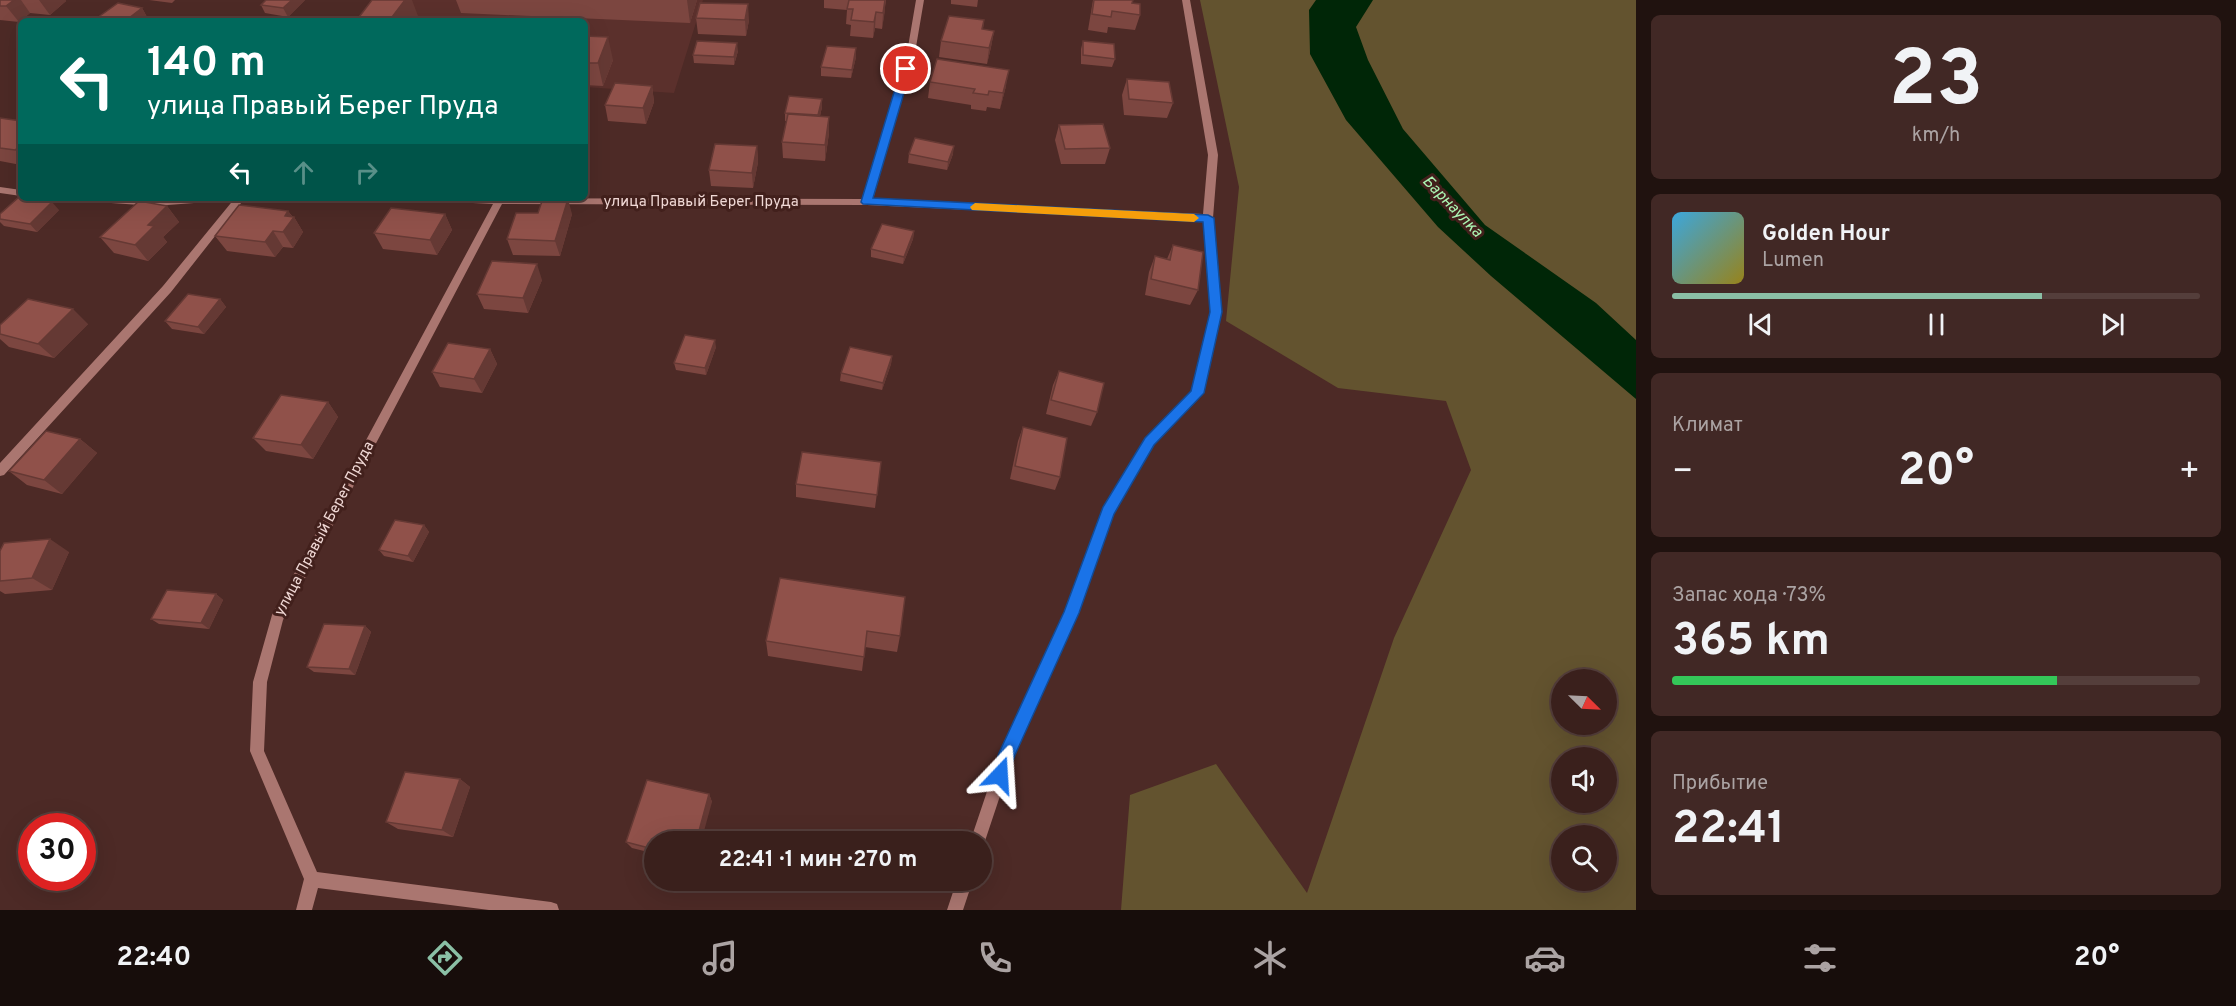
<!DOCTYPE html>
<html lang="ru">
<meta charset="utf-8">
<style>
body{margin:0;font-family:Overpass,sans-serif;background:#412825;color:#f1f3f6;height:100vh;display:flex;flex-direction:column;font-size:22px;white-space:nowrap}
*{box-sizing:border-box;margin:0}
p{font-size:20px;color:#aba3a3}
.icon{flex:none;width:33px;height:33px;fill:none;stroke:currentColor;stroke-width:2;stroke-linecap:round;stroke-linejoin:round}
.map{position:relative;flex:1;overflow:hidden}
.sheet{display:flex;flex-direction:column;gap:15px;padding:15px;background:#20120f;width:600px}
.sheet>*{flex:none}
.guide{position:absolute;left:18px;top:18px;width:570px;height:183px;border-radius:9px;box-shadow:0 6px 24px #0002,0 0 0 2px #543e3b;background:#00695c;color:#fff;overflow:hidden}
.needle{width:39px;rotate:114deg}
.tools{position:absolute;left:1551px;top:669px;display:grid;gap:12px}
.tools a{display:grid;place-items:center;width:66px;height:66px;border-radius:50%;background:#3a201c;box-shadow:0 6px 24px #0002,0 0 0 2px #543e3b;font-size:30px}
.speed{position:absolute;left:18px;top:813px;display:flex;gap:12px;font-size:30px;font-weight:700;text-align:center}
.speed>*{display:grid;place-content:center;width:78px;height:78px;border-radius:50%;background:#3a201c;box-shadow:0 6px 24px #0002,0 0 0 2px #543e3b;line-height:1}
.speed .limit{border:9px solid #d22;background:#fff;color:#111}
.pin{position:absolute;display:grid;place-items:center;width:51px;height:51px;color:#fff;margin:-26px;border:3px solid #fff;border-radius:50%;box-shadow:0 2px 6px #0007}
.me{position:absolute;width:66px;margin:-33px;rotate:20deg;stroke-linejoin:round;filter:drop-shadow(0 0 4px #0008)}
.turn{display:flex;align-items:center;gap:21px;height:126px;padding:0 30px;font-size:27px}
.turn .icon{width:78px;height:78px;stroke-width:2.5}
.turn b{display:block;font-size:42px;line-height:51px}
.lanes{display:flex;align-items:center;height:57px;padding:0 30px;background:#0003;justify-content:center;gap:30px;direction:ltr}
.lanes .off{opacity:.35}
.big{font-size:45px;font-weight:700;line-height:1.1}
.sheet .tile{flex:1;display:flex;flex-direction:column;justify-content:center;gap:9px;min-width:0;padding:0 21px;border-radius:9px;background:#412825}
.sheet .dial{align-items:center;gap:0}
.dial b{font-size:78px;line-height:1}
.song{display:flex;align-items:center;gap:18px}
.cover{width:72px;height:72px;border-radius:9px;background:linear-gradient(135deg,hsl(200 70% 55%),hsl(50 70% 35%))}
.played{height:6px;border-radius:3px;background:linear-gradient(90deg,#8abfa5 70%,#543e3b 70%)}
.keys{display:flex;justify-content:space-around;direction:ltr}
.heat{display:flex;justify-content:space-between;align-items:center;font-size:33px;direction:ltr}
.charge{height:9px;border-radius:4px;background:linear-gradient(90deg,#34c759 73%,#543e3b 0)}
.trip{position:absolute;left:644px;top:831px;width:348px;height:60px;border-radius:30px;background:#3a201c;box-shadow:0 6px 24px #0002,0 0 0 2px #543e3b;font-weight:700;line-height:60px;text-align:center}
.menu{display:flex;height:96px;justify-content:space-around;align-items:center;background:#170d0b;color:#aba3a3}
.menu .icon{width:42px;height:42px}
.menu .selected{color:#8abfa5}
.menu b{font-size:27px;color:#f1f3f6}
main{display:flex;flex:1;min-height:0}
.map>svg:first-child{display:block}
</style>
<main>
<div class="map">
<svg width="1636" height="910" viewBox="0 0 1636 910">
<rect width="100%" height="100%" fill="#4d2a26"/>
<polygon fill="#5b302c" points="407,0 703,0 674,93 585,87 585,21 391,21"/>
<path fill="#63532f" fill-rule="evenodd" d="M1200,0H1636V910H1121L1130,795L1216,764L1307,893L1394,638L1471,470L1446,401L1338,388L1226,321L1239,187ZM1562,680H1606V724H1562ZM1562,758H1606V802H1562ZM1562,836H1606V880H1562Z"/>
<polygon fill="#002607" points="1316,0 1373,0 1356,27 1368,60 1403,129 1485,225 1596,303 1636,340 1636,399 1491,276 1438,227 1346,120 1310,54 1309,10"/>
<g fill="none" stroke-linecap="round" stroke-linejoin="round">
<g fill="#aa7670" fill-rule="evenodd">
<polygon points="916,0 924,0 916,47 873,199 1203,214 1208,155 1182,0 1190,0 1218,155 1213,218 1221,312 1203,393 1153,444 1114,514 1078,613 1014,754 983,847 981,849 981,842 970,842 1000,753 1065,612 1104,508 1145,438 1192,391 1211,312 1203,221 867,205 502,204 283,620 267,682 264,751 317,872 551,902 557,904 559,910 489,910 318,888 312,910 296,910 304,879 250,751 253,682 272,615 493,204 433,201 428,198 863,199 908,47"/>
<polygon points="0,187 21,190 21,196 0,193"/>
<polygon points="77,198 155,200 225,198 220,201 155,206 82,201"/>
<polygon points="235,198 245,198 171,292 4,475 0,476 0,463 163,286"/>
<polygon points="957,880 973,880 963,910 947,910"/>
</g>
</g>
<g fill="#7c4640">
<polygon points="0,0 65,0 66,1 50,15 30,13 19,22 0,20"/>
<polygon points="149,0 175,0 172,3"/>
<polygon points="305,0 288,17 265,13 261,5"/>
<polygon points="456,0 697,0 690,23 461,13"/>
<polygon points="824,0 886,0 882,29 875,28 873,38 850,36 851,25 846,24 847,10 824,8"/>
<polygon points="951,0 978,0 977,7 951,4"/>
<polygon points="1093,0 1133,0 1132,3 1140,15 1135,30 1108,27 1107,33 1088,30"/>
<polygon points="142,8 147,17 141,21 99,21 97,18"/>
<polygon points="696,18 749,20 746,36 698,34"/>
<polygon points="984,20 983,29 994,31 991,47 987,64 939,57 941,41"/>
<polygon points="585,36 613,60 603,86 585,85"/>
<polygon points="1083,41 1115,59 1112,67 1081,64 1081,49"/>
<polygon points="856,48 856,57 851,78 821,76 821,67"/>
<polygon points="738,51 734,65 694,63 693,55"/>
<polygon points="1127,79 1173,103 1167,118 1124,115 1122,95"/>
<polygon points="930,82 1006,86 1000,109 987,107 986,111 971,109 971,105 928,98"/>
<polygon points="652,86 654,102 646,124 608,121 605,105"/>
<polygon points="822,107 820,116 829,133 825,161 783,158 782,142 787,121 785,121 785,113"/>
<polygon points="0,118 21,121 21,165 0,161"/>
<polygon points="1059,125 1110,148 1105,164 1061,164 1055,140"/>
<polygon points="757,146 758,162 753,188 711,186 709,170"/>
<polygon points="909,154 953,154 947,170 908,163"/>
<polygon points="167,206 179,222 163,237 167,242 148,261 114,253 100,237"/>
<polygon points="59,210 37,232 4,226 0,222 0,214"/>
<polygon points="288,211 292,216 294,217 303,232 293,248 283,247 275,257 227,251 215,236"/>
<polygon points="445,214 452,230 437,255 383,249 374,233"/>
<polygon points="572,214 560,256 513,255 507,239"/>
<polygon points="914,231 913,239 903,264 871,257 871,249"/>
<polygon points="1173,245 1198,290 1190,305 1145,295 1149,272 1155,256 1167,259"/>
<polygon points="542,280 528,313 484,309 477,294"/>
<polygon points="220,299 226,307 204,334 172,329 165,321"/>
<polygon points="88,324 54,358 9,347 0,339 0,325"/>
<polygon points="716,347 706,375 676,370 674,363"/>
<polygon points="490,349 497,364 482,393 440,387 432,372"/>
<polygon points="892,356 891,364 882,390 840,381 841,373"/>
<polygon points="1059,371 1097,412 1091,426 1046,414 1053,385"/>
<polygon points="328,402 338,417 313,459 266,451 253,438"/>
<polygon points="1023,427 1060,477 1055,490 1010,479 1018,441"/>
<polygon points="80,439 97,453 62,494 27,485 9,471"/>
<polygon points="881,462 875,508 796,497 796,484"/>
<polygon points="424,525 429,532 413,562 384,556 379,550"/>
<polygon points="0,551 69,552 52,590 5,594 0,591"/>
<polygon points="780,578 900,636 897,652 865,647 862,671 768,656 766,641"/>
<polygon points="216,594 223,600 209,629 159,624 151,619"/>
<polygon points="365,626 371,632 355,675 314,672 307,667"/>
<polygon points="460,779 470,787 453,837 398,829 386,822"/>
<polygon points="709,794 712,802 654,842 654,864 650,860 652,853 632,848 626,842"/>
</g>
<g fill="#653934">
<polygon points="14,0 21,0 30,13 19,22 6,6"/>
<polygon points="39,0 65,0 66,1 50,15"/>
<polygon points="292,0 305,0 288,17 283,8"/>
<polygon points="395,0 412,0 418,16 415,21 389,21"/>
<polygon points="687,0 697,0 690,23"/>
<polygon points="885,0 885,11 882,29 883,13"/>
<polygon points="748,4 749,20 746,36 745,20"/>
<polygon points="142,8 147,17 141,21 125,21"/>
<polygon points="876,12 875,28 873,38 874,22"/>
<polygon points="994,31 991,47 987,64 989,48"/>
<polygon points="608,37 613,60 603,86 598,63"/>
<polygon points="737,43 738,51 734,65 734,57"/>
<polygon points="856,48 856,57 851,78 852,70"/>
<polygon points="1009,70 1006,86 1000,109 1003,93"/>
<polygon points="652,86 654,102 646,124 643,108"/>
<polygon points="822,99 822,107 818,124 818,115"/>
<polygon points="829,117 829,133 825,161 825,145"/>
<polygon points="21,145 21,156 15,150"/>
<polygon points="757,146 758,162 753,188 752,173"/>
<polygon points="954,146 953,154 947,170 948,162"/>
<polygon points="568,199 572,214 560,256 555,241"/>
<polygon points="52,202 59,210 37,232 30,224"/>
<polygon points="167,206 179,222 163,237 167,242 148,261 135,245 148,225"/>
<polygon points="288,211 293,218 294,217 303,232 293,248 283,232 285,216"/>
<polygon points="445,214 452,230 437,255 430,240"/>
<polygon points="273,231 283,247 275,257 265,242"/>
<polygon points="914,231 913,239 903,264 904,257"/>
<polygon points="537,264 542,280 528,313 523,298"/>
<polygon points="220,299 226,307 204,334 198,327"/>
<polygon points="73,309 88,324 54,358 38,344"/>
<polygon points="715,340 716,347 706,375 705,368"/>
<polygon points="490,349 497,364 482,393 474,379"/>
<polygon points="892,356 891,364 882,390 883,383"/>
<polygon points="328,402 338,417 313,459 301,445"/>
<polygon points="80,439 97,453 62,494 44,480"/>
<polygon points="424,525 429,532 413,562 408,556"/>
<polygon points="50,539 69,552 52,590 32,578"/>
<polygon points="216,594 223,600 209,629 201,623"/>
<polygon points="365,626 371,632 355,675 349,669"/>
<polygon points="460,779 470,787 453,837 442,830"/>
<polygon points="709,794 712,802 701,842 696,842"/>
</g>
<g fill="#90514a" stroke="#653934" stroke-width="1.5">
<polygon points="0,0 14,0 6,6 0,6"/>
<polygon points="266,0 292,0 283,8 261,5"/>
<polygon points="372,0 405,0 389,21 356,21"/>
<polygon points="849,0 885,0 883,13 876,12 874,22 851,20 853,9 847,9"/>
<polygon points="1094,0 1133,0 1132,3 1140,4 1140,15 1112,11 1111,17 1092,14"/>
<polygon points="118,3 142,8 125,21 111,21 97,18"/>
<polygon points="700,3 748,4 745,20 696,18"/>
<polygon points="949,16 984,20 982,29 994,31 989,48 941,41"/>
<polygon points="214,19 239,21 212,21"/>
<polygon points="585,36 608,37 598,63 585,63"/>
<polygon points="697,41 737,43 734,57 693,55"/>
<polygon points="1083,41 1114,44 1115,59 1083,55"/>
<polygon points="827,46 856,48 852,70 821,67"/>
<polygon points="937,59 1009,70 1003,93 989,91 988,95 973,93 975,89 930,82"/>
<polygon points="1127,79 1169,82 1173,103 1129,99"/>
<polygon points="615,83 652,86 643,108 605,105"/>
<polygon points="789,96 822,99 818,115 785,113"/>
<polygon points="788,114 829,117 825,145 782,142"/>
<polygon points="0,118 21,121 21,145 15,150 0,148"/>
<polygon points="1103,124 1110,148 1065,149 1059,125"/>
<polygon points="915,138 954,146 948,162 909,154"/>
<polygon points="715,144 757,146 752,173 709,170"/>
<polygon points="19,197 21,198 52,202 30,224 0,219 0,214"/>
<polygon points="543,198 568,199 555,241 507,239 516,213 538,213"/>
<polygon points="139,201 167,206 148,225 154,226 135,245 100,237"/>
<polygon points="239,205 288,211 285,216 294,217 283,232 273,231 265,242 215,236"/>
<polygon points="391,208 445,214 430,240 374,233"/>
<polygon points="882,224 914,231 904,257 871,249"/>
<polygon points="1173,245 1203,252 1198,290 1151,279 1155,256 1170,260"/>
<polygon points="492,261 537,264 523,298 477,294"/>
<polygon points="188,294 220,299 198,327 165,321"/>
<polygon points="28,299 73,309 38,344 0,334 0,325"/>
<polygon points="685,335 715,340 705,368 674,363"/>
<polygon points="448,343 490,349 474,379 432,372"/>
<polygon points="850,347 892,356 883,383 841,373"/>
<polygon points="1059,371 1104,383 1097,412 1051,400"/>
<polygon points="281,395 328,402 301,445 253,438"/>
<polygon points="1023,427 1067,438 1060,477 1015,466"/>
<polygon points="46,431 80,439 44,480 9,471"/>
<polygon points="802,452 881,462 877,495 796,484"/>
<polygon points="395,520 424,525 408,556 379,550"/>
<polygon points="50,539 32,578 0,581 0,551 4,543"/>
<polygon points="780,578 905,597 900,636 867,631 864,657 766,641"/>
<polygon points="167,590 216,594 201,623 151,619"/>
<polygon points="324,624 365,626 349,669 307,667"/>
<polygon points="405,772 460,779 442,830 386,822"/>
<polygon points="647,780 709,794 696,842 654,842 654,861 650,860 653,849 626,842"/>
</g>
<polygon fill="#1a73e8" stroke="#114b97" stroke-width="1.5" points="906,66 911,69 873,198 1208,215 1214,218 1222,312 1204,393 1154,445 1114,514 1079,613 1015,755 1006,781 1000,784 994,781 991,775 999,753 1064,612 1103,507 1145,438 1191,391 1210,312 1203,222 863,204 861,202 901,69"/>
<polygon fill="#f59e0b" points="975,203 1194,214 1199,218 1194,222 972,210 970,207"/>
<g text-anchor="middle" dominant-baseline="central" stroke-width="6" stroke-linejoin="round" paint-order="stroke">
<g font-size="15" fill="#f0d8d5" stroke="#42201c">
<text x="701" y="202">улица Правый Берег Пруда</text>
<text transform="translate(325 529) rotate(-62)">улица Правый Берег Пруда</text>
</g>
<g font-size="16" font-style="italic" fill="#acf6b3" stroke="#42201c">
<text transform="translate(1452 207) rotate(46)">Барнаулка</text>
</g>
</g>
</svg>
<div class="tools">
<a><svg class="needle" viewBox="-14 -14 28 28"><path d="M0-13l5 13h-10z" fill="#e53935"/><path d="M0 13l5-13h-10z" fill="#aba3a3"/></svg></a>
<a><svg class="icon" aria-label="sound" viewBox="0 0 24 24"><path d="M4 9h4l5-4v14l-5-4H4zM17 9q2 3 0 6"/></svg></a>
<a><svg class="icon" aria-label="search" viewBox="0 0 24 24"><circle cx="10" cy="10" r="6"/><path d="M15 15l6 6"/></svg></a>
</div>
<div class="speed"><div class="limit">30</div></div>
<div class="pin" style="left:906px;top:69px;background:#d93025"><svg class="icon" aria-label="arrive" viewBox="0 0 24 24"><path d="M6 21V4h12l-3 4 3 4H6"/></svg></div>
<svg class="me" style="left:1000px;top:775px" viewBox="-20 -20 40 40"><path d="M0-17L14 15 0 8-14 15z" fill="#1a73e8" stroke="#fff" stroke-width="4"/></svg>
<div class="trip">22:41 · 1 мин · 270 m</div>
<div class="guide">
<div class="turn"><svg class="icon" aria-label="left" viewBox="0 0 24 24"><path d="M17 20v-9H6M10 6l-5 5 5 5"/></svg><div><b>140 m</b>улица Правый Берег Пруда</div></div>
<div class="lanes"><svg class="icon" aria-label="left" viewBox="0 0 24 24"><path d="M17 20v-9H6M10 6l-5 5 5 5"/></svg><svg class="icon off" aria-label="ahead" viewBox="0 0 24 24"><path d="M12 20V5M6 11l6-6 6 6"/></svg><svg class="icon off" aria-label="right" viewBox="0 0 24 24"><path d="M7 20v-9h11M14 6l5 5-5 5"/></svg></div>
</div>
</div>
<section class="sheet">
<div class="tile dial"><b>23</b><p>km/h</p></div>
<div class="tile">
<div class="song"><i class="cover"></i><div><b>Golden Hour</b><p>Lumen</p></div></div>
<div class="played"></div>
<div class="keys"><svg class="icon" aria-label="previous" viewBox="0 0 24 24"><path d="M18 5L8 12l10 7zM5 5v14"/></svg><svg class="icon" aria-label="pause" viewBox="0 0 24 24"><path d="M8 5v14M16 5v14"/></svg><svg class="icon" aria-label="next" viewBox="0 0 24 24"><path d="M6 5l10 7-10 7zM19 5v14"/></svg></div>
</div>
<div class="tile"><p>Климат</p>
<div class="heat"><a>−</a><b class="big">20°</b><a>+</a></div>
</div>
<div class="tile"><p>Запас хода · 73%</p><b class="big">365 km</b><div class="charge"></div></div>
<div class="tile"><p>Прибытие</p><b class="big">22:41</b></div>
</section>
</main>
<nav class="menu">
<b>22:40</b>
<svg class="icon selected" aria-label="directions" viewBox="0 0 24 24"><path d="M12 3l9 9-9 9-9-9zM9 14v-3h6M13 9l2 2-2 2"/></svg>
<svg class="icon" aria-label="music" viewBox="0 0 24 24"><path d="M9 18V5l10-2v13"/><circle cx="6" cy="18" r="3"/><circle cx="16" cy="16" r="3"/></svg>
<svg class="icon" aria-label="phone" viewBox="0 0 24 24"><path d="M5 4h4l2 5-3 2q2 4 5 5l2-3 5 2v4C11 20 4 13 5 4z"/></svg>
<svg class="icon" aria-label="climate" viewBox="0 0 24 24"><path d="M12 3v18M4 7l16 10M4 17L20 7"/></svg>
<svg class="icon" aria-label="car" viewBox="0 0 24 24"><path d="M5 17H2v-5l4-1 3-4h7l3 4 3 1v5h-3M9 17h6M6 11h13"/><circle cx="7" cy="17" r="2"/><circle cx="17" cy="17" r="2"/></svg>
<svg class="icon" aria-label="filters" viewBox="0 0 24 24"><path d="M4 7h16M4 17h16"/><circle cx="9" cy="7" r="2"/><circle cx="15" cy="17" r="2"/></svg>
<b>20°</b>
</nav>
